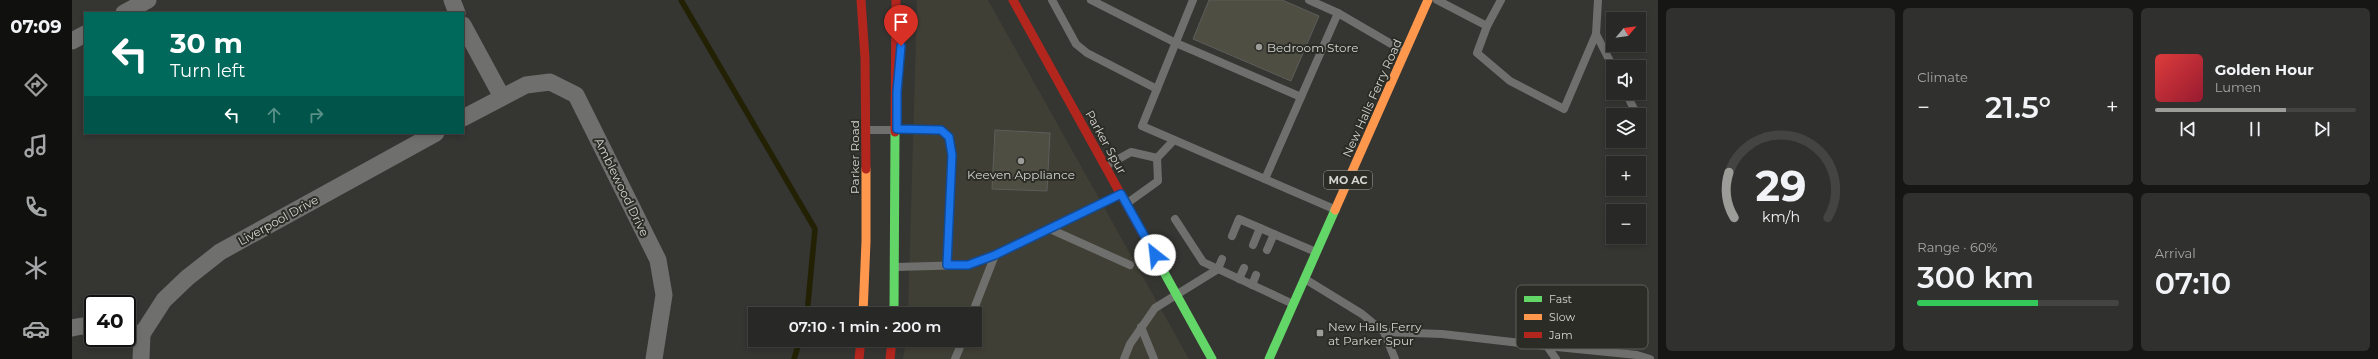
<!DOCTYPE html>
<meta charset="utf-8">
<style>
body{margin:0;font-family:Montserrat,sans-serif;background:#30302e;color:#f1f3f6;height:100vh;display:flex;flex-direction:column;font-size:15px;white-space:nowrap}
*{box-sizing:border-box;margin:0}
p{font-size:13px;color:#a5a6a7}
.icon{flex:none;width:22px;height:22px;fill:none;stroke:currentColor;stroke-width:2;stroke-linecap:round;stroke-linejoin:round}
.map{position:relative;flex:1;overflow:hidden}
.panel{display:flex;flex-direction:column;gap:8px;padding:8px;background:#161615;width:720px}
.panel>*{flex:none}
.banner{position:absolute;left:12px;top:12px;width:380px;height:122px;border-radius:0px;box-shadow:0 2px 6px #0003,0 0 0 1px #444443;background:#00695c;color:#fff;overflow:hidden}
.needle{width:26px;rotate:61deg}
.tools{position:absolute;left:1534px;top:12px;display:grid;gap:8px}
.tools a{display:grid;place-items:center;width:40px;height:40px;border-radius:0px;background:#282826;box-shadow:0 2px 6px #0003,0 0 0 1px #444443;font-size:20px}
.speed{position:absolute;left:12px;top:295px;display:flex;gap:8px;font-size:20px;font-weight:700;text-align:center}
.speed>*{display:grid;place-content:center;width:52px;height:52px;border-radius:50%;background:#282826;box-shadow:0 2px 6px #0003,0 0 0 1px #444443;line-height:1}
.speed .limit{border:2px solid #111;border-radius:6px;background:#fff;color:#111}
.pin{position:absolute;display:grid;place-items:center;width:34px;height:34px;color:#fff;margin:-41px -17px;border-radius:50% 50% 50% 0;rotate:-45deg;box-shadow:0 0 4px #0007}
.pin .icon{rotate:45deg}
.me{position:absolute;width:44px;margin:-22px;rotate:331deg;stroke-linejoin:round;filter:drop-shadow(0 0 3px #0008)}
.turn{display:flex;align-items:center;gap:14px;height:84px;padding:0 20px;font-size:18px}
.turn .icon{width:52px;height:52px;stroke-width:2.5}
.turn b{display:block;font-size:28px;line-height:34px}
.lanes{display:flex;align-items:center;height:38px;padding:0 20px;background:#0003;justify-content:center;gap:20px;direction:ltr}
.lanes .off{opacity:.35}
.big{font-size:30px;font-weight:600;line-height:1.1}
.panel .tile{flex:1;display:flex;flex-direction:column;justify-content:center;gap:6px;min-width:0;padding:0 14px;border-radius:6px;background:#30302e}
.panel .dial{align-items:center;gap:0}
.dial svg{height:104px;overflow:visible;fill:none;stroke:#444443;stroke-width:7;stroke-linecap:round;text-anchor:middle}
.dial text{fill:#f1f3f6;stroke:none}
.song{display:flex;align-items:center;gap:12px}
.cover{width:48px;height:48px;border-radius:6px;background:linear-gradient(135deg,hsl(0 70% 55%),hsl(350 70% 35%))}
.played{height:4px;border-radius:2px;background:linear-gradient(90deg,#9c9c98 65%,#444443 65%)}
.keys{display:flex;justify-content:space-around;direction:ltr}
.heat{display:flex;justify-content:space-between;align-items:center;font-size:22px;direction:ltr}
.charge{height:6px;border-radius:3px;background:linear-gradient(90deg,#34c759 60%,#444443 0)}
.panel .tiles{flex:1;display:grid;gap:8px;grid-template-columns:repeat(3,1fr)}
.tile:first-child{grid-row:span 2}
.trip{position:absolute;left:676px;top:307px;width:234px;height:40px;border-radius:0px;background:#282826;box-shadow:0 2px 6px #0003,0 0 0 1px #444443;font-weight:600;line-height:40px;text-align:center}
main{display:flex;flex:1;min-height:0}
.dock{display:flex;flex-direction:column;width:72px;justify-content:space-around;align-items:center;background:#10100f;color:#a5a6a7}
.dock .icon{width:28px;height:28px}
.dock .current{color:#9c9c98}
.dock b{font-size:18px;color:#f1f3f6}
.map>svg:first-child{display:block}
</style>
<main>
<nav class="dock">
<b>07:09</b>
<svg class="icon current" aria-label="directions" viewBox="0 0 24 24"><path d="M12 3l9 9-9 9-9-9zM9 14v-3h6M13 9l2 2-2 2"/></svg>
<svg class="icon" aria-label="music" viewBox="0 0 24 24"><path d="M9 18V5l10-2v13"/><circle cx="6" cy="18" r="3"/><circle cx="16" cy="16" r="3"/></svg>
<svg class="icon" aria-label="phone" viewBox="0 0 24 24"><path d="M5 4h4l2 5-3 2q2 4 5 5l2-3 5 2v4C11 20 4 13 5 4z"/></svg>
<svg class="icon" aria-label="climate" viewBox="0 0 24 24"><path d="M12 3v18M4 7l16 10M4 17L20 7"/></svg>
<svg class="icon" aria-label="car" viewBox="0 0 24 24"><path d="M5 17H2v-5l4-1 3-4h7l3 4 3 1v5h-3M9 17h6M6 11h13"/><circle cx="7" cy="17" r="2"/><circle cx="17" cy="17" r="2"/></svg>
</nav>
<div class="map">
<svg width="1586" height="359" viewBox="0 0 1586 359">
<rect width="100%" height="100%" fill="#353532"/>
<polygon fill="#3f3f35" points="845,0 916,0 1117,359 831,359 834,340 903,340 903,314 836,314"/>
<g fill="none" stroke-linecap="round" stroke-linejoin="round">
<g stroke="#232104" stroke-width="5.5">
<polyline points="609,0 743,229 735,314"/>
<polyline points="722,359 728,340"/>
</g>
</g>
<g fill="#4e4e43" stroke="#5d5d5b">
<polygon points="1137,0 1210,0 1247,16 1219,81 1121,39"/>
<polygon points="923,130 978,133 975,191 920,189"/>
</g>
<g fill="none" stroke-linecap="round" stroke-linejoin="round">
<g stroke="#6f6f6e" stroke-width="8">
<polyline points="980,0 1004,44 1015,53 1085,89"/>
<polyline points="1019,0 1104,43 1229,97"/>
<polyline points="1121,0 1070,126 1262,209"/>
<polyline points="1237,0 1266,13 1333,52"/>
<polyline points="1365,0 1415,26 1429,0"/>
<polyline points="1415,26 1405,53 1438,81 1492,109 1524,34 1541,67"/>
<polyline points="1524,34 1526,0"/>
<polyline points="1554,93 1562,109"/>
<polyline points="794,130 869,130 877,137 880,155 875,265"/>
<polyline points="1034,166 1059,152 1085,158"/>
<polyline points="1193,179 1266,13"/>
<polyline points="1054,204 1086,181 1085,158 1102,140"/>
<polyline points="1103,219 1131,262 1146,269 1150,259"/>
<polyline points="978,229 1058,265"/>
<polyline points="1160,236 1167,219 1244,252"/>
<polyline points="1181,245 1188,228"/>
<polyline points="1195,250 1202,234"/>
<polyline points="824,267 896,265 923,255"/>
<polyline points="1167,279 1172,268"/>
<polyline points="1233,279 1290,314 1312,332 1323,359"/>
<polyline points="1180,285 1184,275"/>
<polyline points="900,314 923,255 1047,195"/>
<polyline points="1069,327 1082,359"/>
<polyline points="1312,332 1370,334 1475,346 1484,359"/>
<polyline points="1475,346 1565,355 1578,359"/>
<polyline points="883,359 891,340"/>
<polyline points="1052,359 1058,344 1083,308 1146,269 1221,304"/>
</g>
<g stroke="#6f6f6e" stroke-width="17">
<polyline points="380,0 385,13"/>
<polyline points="52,13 76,0"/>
<polyline points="391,25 430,97"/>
<polyline points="0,41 13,34"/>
<polyline points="391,118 454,85 478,82 504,95 586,260 592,295 582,359"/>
<polyline points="0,328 10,326 21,327"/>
<polyline points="55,332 70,334"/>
<polyline points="70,334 92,300 115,278 148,252 364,133"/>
<polyline points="69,359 70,334"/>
</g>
<g stroke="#63d668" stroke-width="9">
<polyline points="1078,247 1140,359"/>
<polyline points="822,314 823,132"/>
<polyline points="1197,359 1263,210"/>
</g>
<g stroke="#ff974d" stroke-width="9">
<polyline points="1263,210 1356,0"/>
<polyline points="791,314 794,241 794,169"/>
</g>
<g stroke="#b3261e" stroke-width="9">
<polyline points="789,0 793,58 794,169"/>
<polyline points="941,0 1078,247"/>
<polyline points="823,132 824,0"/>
<polyline points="787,359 789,340"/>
<polyline points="818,359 820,340"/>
</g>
</g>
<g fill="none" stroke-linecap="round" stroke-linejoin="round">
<defs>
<polyline id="route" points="829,46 825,92 825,129 869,130 877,137 880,155 875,265 896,265 923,255 1049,194 1083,255"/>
</defs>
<use href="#route" stroke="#114b97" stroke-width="10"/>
<use href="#route" stroke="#1a73e8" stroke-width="7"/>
</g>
<g fill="#9c9c98" stroke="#2c2c27" stroke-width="1.5">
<circle cx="1187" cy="47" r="4"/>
<circle cx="949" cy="161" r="4"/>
<rect x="1244" y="329" width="8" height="8" rx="2"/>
</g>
<g text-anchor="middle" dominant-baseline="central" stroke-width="4" stroke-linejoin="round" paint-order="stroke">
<rect fill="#2c2c27" stroke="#a1a19d" stroke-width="1" x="1252" y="171" width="48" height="18" rx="3"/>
<g font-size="11" font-weight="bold" fill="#d3d3cf">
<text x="1276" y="180">MO AC</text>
</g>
<g font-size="12" fill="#d3d3cf" stroke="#2c2c27" text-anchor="start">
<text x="1195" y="47">Bedroom Store</text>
<text x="949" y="174" text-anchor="middle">Keeven Appliance</text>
<text x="1256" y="326">New Halls Ferry<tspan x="1256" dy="14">at Parker Spur</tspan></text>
</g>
<g font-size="12" fill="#d3d3cf" stroke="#2c2c27">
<text transform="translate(1300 98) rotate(-66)">New Halls Ferry Road</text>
<text transform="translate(1034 142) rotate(61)">Parker Spur</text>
<text transform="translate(782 157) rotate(-90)">Parker Road</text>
<text transform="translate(550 187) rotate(64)">Amblewood Drive</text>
<text transform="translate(206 220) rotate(-29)">Liverpool Drive</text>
</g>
</g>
<rect x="1444" y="285" width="132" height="64" rx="6" fill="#2c2c27" stroke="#5e5e59" stroke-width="1"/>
<rect x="1452" y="296" width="18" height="6" fill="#63d668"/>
<rect x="1452" y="314" width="18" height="6" fill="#ff974d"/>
<rect x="1452" y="332" width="18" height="6" fill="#b3261e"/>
<g font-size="11" fill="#d3d3cf">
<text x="1477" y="303">Fast</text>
<text x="1477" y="321">Slow</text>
<text x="1477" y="339">Jam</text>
</g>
</svg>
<div class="tools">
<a><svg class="needle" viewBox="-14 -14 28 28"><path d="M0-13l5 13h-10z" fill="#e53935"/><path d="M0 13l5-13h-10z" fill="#a5a6a7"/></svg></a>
<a><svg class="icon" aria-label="sound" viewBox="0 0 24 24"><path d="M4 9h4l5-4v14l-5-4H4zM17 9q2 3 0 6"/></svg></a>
<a><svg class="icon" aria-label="layers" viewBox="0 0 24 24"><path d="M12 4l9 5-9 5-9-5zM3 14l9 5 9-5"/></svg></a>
<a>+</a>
<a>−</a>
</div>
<div class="speed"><div class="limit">40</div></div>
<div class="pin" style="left:829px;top:46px;background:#d93025"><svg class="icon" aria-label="arrive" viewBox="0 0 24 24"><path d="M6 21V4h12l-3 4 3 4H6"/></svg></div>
<svg class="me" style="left:1083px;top:255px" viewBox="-20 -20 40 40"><circle r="19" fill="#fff"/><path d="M0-13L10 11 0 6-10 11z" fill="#1a73e8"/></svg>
<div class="trip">07:10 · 1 min · 200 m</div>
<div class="banner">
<div class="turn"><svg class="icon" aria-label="left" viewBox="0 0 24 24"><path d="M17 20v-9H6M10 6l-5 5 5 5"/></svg><div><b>30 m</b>Turn left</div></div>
<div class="lanes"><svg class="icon" aria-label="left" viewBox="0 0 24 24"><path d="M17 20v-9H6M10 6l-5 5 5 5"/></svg><svg class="icon off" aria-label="ahead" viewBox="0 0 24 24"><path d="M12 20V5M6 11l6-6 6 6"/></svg><svg class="icon off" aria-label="right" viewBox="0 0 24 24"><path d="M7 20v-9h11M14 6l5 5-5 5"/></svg></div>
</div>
</div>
<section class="panel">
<div class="tiles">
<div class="tile dial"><svg viewBox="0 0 100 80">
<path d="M14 69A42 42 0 1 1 86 69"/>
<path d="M14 69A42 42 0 0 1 10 34" stroke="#9c9c98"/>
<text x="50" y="56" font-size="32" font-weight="700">29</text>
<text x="50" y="72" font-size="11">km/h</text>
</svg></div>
<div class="tile"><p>Climate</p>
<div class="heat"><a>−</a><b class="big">21.5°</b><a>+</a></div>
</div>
<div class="tile">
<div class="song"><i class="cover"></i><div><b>Golden Hour</b><p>Lumen</p></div></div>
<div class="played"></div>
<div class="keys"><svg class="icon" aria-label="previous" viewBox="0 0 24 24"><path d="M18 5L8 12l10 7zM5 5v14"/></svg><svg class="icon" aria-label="pause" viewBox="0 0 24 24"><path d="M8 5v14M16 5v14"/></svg><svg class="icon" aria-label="next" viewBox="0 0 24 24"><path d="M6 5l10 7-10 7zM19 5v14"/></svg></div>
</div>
<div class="tile"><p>Range · 60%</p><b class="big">300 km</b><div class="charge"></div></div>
<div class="tile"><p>Arrival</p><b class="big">07:10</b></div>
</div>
</section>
</main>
